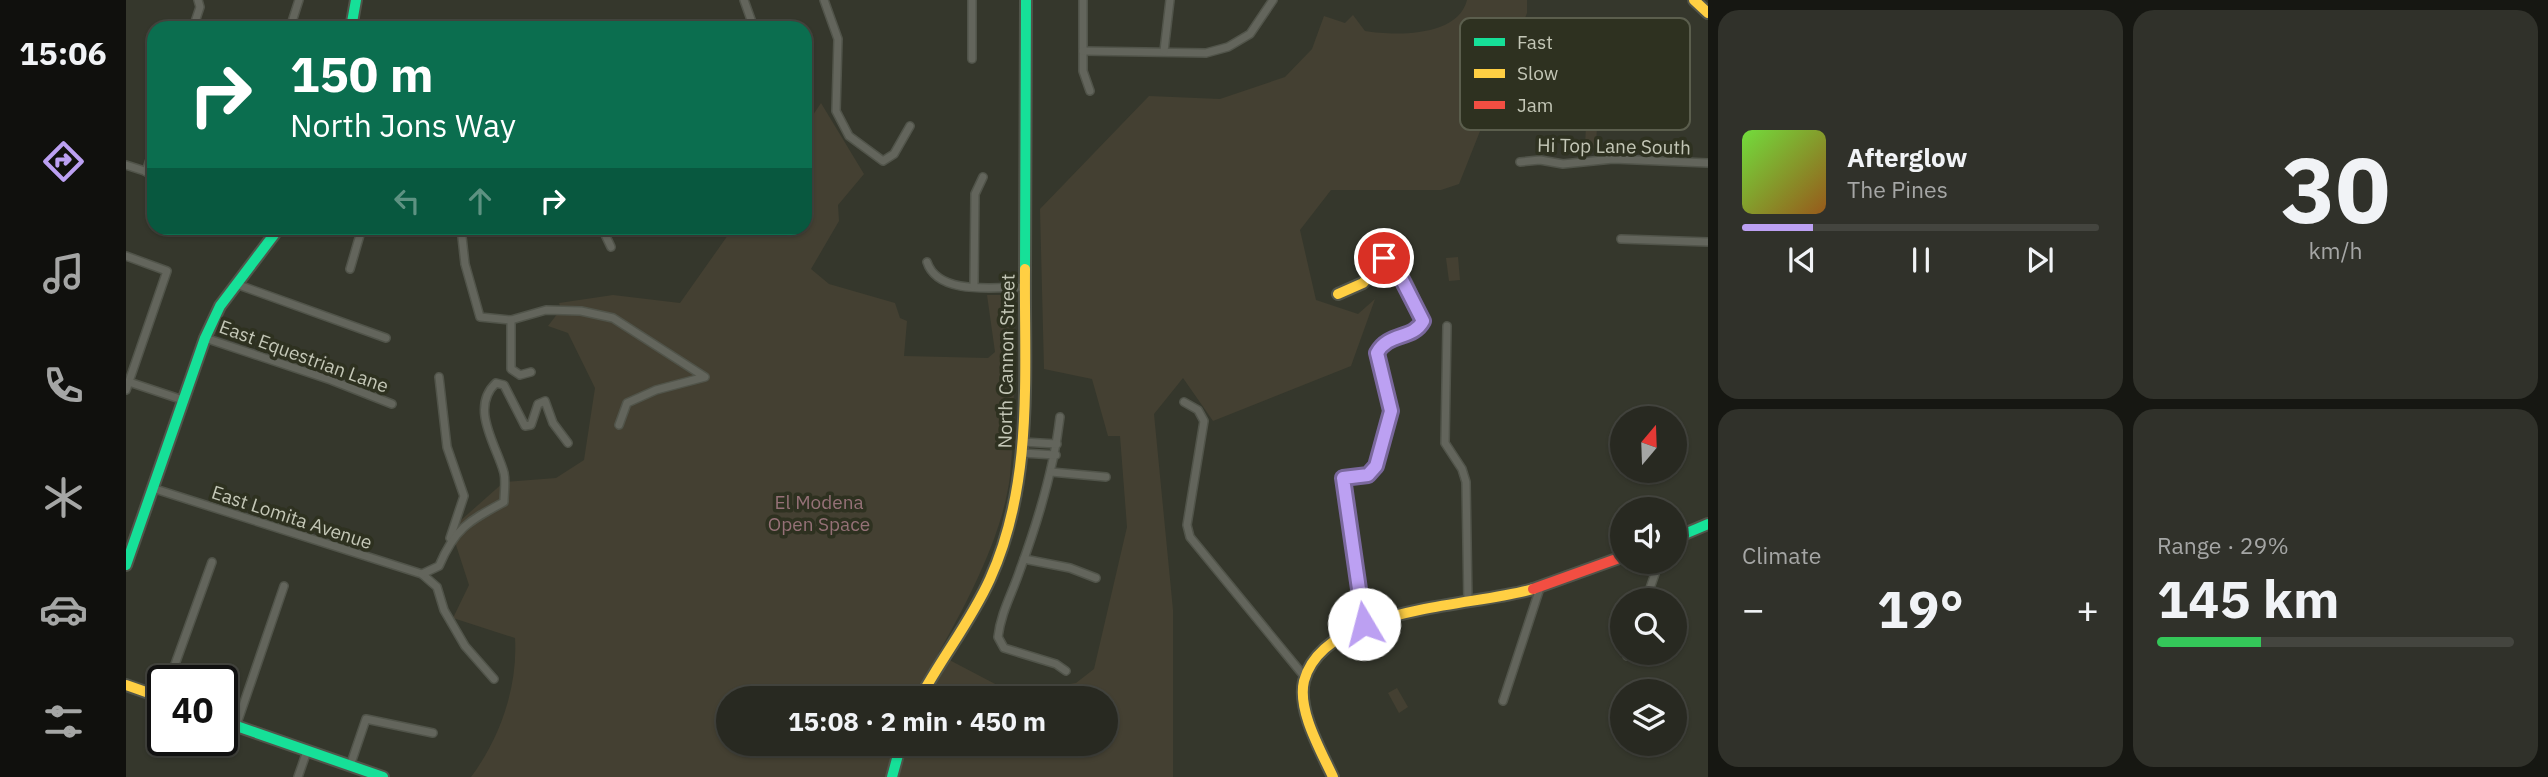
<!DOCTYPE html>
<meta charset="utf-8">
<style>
body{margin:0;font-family:"IBM Plex Sans",sans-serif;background:#30312a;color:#f1f3f6;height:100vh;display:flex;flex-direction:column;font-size:26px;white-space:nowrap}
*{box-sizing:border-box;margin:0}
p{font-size:23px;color:#a5a6a5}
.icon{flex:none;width:38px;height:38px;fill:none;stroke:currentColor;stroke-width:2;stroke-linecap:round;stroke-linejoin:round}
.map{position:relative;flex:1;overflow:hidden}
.side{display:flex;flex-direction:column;gap:10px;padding:10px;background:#161712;width:840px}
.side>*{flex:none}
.hud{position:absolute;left:21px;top:21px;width:665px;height:214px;border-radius:21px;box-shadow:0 2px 5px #0004,0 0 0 2px #44453f;background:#0b6e4f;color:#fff;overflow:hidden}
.needle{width:46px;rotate:19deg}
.controls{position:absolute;left:1484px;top:406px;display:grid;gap:14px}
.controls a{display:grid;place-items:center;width:77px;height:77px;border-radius:50%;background:#282921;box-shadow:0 2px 5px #0004,0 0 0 2px #44453f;font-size:35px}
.speed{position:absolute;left:21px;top:665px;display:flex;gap:14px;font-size:35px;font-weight:700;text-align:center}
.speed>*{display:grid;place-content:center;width:91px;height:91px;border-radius:50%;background:#282921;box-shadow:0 2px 5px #0004,0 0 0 2px #44453f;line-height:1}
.speed .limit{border:4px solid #111;border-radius:10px;background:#fff;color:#111}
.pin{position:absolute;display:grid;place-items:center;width:60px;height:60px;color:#fff;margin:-30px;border:4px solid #fff;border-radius:50%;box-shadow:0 2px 7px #0007}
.me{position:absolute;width:77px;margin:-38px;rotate:352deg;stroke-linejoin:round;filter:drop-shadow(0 0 5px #0008)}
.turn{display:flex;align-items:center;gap:24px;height:147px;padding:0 28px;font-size:32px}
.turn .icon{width:91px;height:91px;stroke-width:2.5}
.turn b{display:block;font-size:49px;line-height:60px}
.lanes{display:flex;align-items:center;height:66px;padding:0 28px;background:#0003;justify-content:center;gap:35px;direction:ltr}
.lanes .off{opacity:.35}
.big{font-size:52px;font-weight:700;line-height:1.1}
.side .card{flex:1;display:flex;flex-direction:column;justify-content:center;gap:10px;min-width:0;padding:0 24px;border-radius:21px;background:#30312a}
.side .dial{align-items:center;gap:0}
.dial b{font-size:91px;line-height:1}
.song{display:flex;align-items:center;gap:21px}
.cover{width:84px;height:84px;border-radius:10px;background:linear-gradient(135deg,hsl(100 70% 55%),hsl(30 70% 35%))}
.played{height:7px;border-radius:4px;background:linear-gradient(90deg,#bca0f2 20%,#44453f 20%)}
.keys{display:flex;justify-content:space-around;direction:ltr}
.heat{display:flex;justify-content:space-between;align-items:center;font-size:38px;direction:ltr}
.charge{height:10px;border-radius:5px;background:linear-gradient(90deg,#34c759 29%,#44453f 0)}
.side .tiles{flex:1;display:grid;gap:10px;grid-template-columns:repeat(2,1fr)}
.trip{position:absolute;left:590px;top:686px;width:402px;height:70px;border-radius:35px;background:#282921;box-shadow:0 2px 5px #0004,0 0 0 2px #44453f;font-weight:700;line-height:70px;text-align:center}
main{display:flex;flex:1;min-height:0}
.dock{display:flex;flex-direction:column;width:126px;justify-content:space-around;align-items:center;background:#10100d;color:#a5a6a5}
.dock .icon{width:49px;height:49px}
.dock .current{color:#bca0f2}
.dock b{font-size:32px;color:#f1f3f6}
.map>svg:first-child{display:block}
</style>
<main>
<nav class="dock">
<b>15:06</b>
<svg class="icon current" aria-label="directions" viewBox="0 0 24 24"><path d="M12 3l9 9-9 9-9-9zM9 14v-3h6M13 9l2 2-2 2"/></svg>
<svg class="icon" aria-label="music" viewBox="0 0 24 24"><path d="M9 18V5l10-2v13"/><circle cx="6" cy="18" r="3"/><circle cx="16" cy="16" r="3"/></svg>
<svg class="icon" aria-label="phone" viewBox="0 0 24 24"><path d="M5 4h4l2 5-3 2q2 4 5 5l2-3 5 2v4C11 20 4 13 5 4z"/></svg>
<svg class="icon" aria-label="climate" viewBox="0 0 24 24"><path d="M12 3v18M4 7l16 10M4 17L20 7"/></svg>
<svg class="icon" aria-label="car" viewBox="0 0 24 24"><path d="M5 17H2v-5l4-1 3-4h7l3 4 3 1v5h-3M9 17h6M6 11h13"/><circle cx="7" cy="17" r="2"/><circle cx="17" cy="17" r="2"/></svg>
<svg class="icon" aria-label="filters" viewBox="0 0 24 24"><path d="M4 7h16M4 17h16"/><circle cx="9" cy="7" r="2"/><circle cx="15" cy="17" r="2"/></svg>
</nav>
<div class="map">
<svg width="1582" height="777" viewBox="0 0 1582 777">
<rect width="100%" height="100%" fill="#35372c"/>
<g fill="#444032">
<path d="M1341,0H1401V13L1333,184L1315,190H1205L1174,230L1190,300L1232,314L1249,299L1225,366L1087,421L1057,378L1028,414L1047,610V777H345C374,738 392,687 389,638L327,618L343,585L329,542L334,521L378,482L430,478L458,460L469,388L442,333L422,326L435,309L433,303L487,295L554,303L607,228H679V127L695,103L738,174L712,205L713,221L685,269L703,284L769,303L774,318L781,321L778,356L862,358L869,352L861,295H882L889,300C887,358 890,418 884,476C877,535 841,603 812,654L896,698H602V744H980V698H934L937,685L950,683L968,669L1001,527L994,436H982L966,379L918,369L914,209L1023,96L1094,99L1159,77L1186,49L1198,16L1219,23L1227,15L1239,31C1269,36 1332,37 1341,0Z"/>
<polygon points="1460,125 1471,125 1470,148 1459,147"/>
<polygon points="1332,257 1334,280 1323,281 1320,258"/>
<polygon points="1271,688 1282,707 1273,713 1262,693"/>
</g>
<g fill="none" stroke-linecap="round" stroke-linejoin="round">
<defs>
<g id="street">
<polyline points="618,0 628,28"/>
<polyline points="698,0 712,39 710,111 723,136 757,161 768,154 784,126"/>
<polyline points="957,0 957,71 964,91"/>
<polyline points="67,28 74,7 72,0"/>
<polyline points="164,28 173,0"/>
<polyline points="957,51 1080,53 1102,47 1124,34 1147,0"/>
<polyline points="1038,51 1044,0"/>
<polyline points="846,59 846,0"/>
<polyline points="1394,162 1414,160 1437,164 1487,159 1582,163"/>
<polyline points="0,165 28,174"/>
<polyline points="20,172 28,147"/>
<polyline points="335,228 339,264 354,317 385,320 420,310 455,311 487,318 579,377 530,390 501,403 493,425"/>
<polyline points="385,228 398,228"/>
<polyline points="476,228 485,247"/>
<polyline points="1495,239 1582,242"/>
<polyline points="0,256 41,271 0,390"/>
<path d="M801,262C812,296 870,287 898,287"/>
<polyline points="224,269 236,228"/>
<polyline points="110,284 260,338"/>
<polyline points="848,286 849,194 857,177"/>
<polyline points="385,320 385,369 394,375 405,372"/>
<polyline points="1321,326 1319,443 1336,469 1340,482 1342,603"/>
<polyline points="79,338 205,380 266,404"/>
<polyline points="313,377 321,447 338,496 324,538"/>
<polyline points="3,382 57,400"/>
<polyline points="1058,402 1072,410 1078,421 1061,525 1064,537 1178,676"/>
<path d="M934,417C928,469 912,521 894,570C886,594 875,612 872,637L878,648L930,664L940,671"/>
<polyline points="897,442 931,444"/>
<polyline points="896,453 930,455"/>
<polyline points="925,472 980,477"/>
<polyline points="26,488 296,574 311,587 318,610 339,646 368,679"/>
<polyline points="898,559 944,568 970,578"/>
<path d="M296,574L313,566C329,528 343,521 378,502C378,493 380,482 378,473C371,446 343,408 370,383L378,385L399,426L405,425L412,404L419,401L427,423L442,443"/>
<polyline points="1520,600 1533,562"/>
<polyline points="1501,656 1502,653"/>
<polyline points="43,681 86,562"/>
<polyline points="1377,701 1415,585"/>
<polyline points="110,726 158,586"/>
<polyline points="224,766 240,719 307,733"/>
<polyline points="172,777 181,751"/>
</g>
<g id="fast">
<polyline points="225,28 230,0"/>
<polyline points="899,269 900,0"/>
<polyline points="1549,538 1582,524"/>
<polyline points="0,565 79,338 94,306 153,228"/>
<polyline points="96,721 257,777"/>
<polyline points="766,777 775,744"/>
</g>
<g id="slow">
<polyline points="1568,0 1582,13"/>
<path d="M1212,294L1237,283L1258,258C1277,264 1289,304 1297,321C1285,337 1263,336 1251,353L1256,372"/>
<polyline points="0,685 37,698"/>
<path d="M794,698C816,657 845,621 864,579C908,482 898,373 899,269"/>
<path d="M1207,777C1195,751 1171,710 1178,681C1198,606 1346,607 1407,589"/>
</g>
<g id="jam">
<polyline points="1407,589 1496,557"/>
<polyline points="1238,624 1217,478 1242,475 1250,466 1265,411 1256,372"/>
</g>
</defs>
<use href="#street" stroke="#51544a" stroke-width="10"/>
<use href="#fast" stroke="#51544a" stroke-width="14"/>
<use href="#slow" stroke="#51544a" stroke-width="14"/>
<use href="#jam" stroke="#51544a" stroke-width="14"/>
<use href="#street" stroke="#63655c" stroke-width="7"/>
<use href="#fast" stroke="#16e098" stroke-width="10"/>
<use href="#slow" stroke="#ffcf43" stroke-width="10"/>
<use href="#jam" stroke="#f24e42" stroke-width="10"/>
</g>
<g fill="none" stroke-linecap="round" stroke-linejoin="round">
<defs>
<path id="route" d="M1238,624L1217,478L1242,475L1250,466L1265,411L1251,353C1262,332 1287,340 1297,321L1270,268L1265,260L1258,258"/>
</defs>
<use href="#route" stroke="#7a689d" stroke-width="18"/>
<use href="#route" stroke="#bca0f2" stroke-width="12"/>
</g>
<g text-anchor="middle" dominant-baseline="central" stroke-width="7" stroke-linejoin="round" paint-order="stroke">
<g font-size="19" fill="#c4c7b7" stroke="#2e3120">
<text transform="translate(1488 146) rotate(1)">Hi Top Lane South</text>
<text transform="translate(178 356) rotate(20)">East Equestrian Lane</text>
<text transform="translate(880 361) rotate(-89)">North Cannon Street</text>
<text transform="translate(166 517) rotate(18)">East Lomita Avenue</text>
</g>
<g font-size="19" fill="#957177" stroke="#2e3120">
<text x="693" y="502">El Modena<tspan x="693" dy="22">Open Space</tspan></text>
</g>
</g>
<rect x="1334" y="18" width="230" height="112" rx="10" fill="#2e3120" stroke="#5b5e4d" stroke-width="2"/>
<rect x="1348" y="38" width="31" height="8" fill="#16e098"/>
<rect x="1348" y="69" width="31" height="9" fill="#ffcf43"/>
<rect x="1348" y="101" width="31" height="8" fill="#f24e42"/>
<g font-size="19" fill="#c4c7b7">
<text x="1391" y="49">Fast</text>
<text x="1391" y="80">Slow</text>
<text x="1391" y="112">Jam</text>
</g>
</svg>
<div class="controls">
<a><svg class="needle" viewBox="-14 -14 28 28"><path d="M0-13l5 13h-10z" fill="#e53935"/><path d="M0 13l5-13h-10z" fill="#a5a6a5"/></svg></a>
<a><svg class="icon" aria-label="sound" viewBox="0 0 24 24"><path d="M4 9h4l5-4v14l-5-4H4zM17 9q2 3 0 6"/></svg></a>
<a><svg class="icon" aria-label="search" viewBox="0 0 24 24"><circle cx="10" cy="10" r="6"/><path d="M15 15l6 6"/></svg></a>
<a><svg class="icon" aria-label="layers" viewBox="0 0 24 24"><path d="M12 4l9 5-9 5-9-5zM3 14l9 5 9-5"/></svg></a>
</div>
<div class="speed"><div class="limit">40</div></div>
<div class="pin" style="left:1258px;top:258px;background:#d93025"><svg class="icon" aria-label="arrive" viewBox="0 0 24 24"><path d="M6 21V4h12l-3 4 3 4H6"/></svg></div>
<svg class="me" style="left:1238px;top:624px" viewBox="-20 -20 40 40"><circle r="19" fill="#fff"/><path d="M0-13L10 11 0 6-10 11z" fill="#bca0f2"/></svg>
<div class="trip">15:08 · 2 min · 450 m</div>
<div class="hud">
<div class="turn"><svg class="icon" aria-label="right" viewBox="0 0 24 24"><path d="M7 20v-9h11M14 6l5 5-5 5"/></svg><div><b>150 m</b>North Jons Way</div></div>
<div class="lanes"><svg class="icon off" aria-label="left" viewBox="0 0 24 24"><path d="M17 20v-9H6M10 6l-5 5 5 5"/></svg><svg class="icon off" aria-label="ahead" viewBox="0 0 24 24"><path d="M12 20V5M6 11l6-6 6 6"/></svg><svg class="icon" aria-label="right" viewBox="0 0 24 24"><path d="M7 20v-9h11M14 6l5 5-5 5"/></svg></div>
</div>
</div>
<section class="side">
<div class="tiles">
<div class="card">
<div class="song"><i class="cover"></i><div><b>Afterglow</b><p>The Pines</p></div></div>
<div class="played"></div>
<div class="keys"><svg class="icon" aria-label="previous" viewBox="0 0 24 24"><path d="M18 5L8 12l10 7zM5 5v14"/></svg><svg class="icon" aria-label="pause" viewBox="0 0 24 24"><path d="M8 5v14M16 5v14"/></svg><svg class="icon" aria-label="next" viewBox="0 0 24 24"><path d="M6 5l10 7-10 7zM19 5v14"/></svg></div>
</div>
<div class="card dial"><b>30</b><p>km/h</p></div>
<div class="card"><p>Climate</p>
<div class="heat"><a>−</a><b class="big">19°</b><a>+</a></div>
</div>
<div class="card"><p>Range · 29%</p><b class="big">145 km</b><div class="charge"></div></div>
</div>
</section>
</main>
